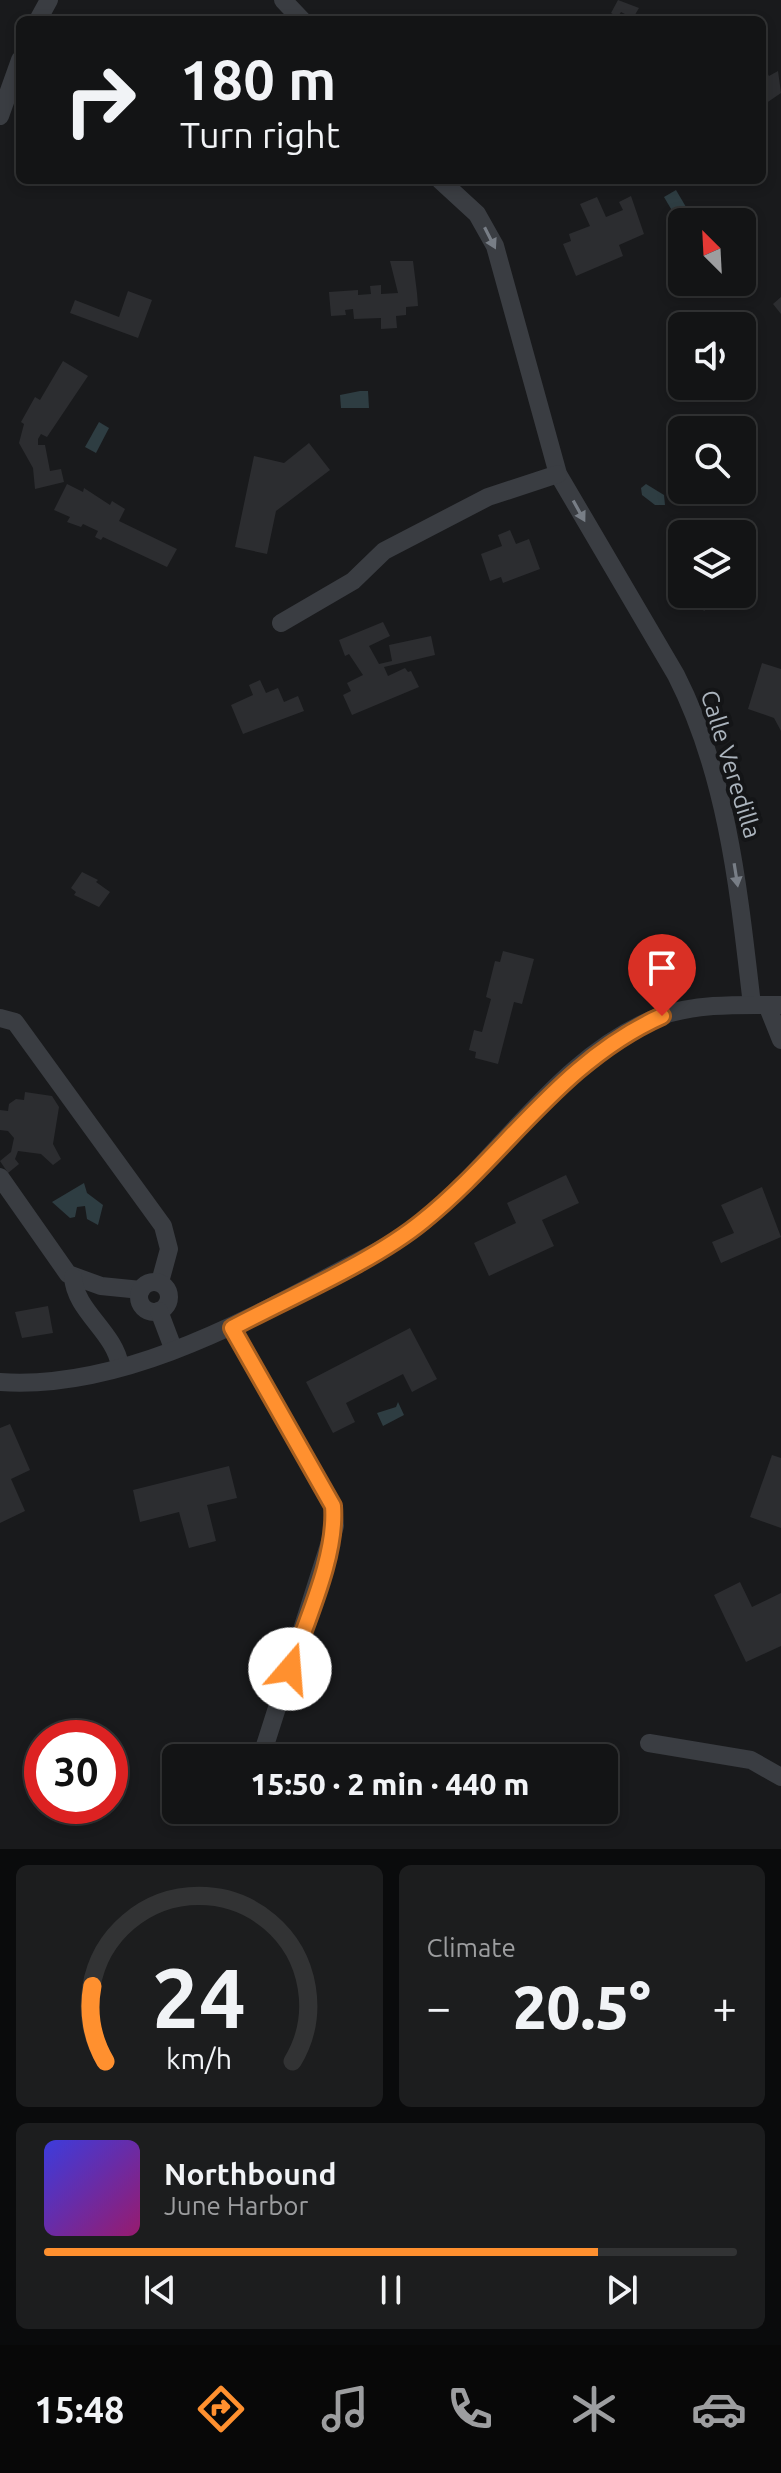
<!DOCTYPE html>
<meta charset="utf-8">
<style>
body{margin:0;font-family:Ubuntu,sans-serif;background:#1c1d1e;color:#f1f3f6;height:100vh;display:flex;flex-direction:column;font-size:30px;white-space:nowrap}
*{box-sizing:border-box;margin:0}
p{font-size:26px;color:#9d9ea0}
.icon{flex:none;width:44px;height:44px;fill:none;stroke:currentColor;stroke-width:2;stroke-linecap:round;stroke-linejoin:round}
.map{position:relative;height:1849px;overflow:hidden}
.details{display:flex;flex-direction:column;gap:16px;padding:16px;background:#0a0b0c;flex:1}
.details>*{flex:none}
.top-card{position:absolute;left:16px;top:16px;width:750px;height:168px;border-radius:12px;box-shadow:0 4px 12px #0003,0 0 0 2px #323334;background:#131415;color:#f1f3f6;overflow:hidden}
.needle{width:52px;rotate:336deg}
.controls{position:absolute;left:668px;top:208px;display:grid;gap:16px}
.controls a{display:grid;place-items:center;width:88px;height:88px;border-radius:12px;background:#131415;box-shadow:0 4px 12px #0003,0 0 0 2px #323334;font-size:40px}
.speed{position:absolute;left:24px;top:1720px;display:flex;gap:16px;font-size:40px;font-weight:700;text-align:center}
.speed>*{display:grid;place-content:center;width:104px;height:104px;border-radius:50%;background:#131415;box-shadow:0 4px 12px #0003,0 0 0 2px #323334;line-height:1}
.speed .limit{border:12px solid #d22;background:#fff;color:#111}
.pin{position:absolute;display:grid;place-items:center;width:68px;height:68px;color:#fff;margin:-82px -34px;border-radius:50% 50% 50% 0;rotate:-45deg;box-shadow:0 0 8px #0007}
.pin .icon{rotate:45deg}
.me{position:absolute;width:88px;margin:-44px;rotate:18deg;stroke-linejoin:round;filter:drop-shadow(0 0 6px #0008)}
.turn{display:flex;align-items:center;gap:28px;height:168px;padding:0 32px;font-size:36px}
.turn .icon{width:104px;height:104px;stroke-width:2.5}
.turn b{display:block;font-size:56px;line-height:68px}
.big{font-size:60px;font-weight:800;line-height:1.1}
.details .card{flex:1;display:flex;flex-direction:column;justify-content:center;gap:12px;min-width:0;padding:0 28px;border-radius:12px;background:#1c1d1e}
.details .dial{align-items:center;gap:0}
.dial svg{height:208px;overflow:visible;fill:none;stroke:#323334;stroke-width:7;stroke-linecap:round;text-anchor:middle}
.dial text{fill:#f1f3f6;stroke:none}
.song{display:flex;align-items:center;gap:24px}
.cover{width:96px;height:96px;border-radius:12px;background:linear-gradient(135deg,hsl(240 70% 55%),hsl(320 70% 35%))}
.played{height:8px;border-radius:4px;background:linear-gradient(90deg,#ff902f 80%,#323334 80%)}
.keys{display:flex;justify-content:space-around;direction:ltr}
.heat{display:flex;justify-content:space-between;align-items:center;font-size:44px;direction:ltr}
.details .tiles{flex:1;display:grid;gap:16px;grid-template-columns:1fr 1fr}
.card:last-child{grid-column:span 2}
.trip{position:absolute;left:162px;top:1744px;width:456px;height:80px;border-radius:12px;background:#131415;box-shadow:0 4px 12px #0003,0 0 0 2px #323334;font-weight:800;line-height:80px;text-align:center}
.tab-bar{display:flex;height:128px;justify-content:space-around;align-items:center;background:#080808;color:#9d9ea0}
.tab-bar .icon{width:56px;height:56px}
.tab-bar .active{color:#ff902f}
.tab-bar b{font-size:36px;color:#f1f3f6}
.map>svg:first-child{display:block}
</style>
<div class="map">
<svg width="781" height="1849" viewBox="0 0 781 1849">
<rect width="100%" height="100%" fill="#191a1c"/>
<g fill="#2e3d42">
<polygon points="676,190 686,207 674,214 664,197"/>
<polygon points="360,391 368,391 369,408 341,408 340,395"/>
<polygon points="99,422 109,428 96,453 85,447"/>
<polygon points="646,484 664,495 665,505 655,505 642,495 641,488"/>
<polygon points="84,1183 87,1193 103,1205 98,1225 87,1219 85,1206 77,1207 75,1217 70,1218 52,1202"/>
<polygon points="398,1402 404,1415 383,1426 377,1413 396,1407"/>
</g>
<g fill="#2c2d30">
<polygon points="618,0 639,8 633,18 621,12 618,17 611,13"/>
<polygon points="766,71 769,76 778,71 781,93 762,106 762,73"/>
<polygon points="631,196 644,234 619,245 623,256 576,276 563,244 571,241 569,234 590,226 580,204 597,197 606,217 623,210 619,202"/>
<polygon points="390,261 413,261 417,293 418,306 406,307 406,315 396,316 397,328 381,329 381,318 354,319 353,309 345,310 346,315 331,316 329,292 358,290 358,295 371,294 370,286 381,285 381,294 398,293"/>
<polygon points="128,291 152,300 138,338 70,313 75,300 119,317"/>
<polygon points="781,297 781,314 773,304"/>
<polygon points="63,361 88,376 47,437 41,434 38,439 38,445 45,445 50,471 61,469 64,482 35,489 33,468 19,443 24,424 21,422 35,397 40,400"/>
<polygon points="309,443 330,470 276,511 267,554 235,547 254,456 284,463"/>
<polygon points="67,484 83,492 84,488 110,505 112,501 125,509 119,521 177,549 167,567 103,537 101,540 95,537 98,531 83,524 81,527 67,522 70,517 54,510"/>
<polygon points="510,530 516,544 529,539 540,569 503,583 501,577 490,581 481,554 502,546 498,535"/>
<polygon points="745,562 756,577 742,587 742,563"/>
<polygon points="700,594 727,594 704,611 694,598"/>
<polygon points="383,622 390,636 369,646 379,664 392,661 389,645 431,636 435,655 384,667 388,676 405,668 408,672 411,671 419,687 352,715 343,695 351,691 347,683 363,675 349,654 345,656 339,640"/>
<polygon points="762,663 781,669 781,731 774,718 748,709"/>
<polygon points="260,680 266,693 278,688 284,702 298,696 304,711 243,734 231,705 253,695 249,685"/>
<polygon points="82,872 98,880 96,882 110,892 99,907 74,895 76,892 71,888"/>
<polygon points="503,951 534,959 522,1004 514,1002 498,1064 475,1058 476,1052 469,1050 474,1030 482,1032 491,999 486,997 495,961 500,962"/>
<polygon points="25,1092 52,1096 59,1107 53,1144 61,1159 53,1165 41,1154 18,1151 15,1159 19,1164 8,1173 0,1161 11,1152 14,1138 8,1131 0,1130 0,1110 8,1111 9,1104 16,1099 24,1100"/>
<polygon points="566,1175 579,1203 542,1220 554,1246 489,1276 474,1243 516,1223 507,1203"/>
<polygon points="762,1187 781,1237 721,1263 712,1242 734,1233 721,1205"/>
<polygon points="48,1306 53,1333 22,1338 15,1312"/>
<polygon points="410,1328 437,1379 412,1392 403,1374 346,1403 355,1422 333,1433 306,1382"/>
<polygon points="10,1424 30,1470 11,1479 25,1511 0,1523 0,1428"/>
<polygon points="772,1455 781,1458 781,1528 750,1517"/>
<polygon points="229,1466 237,1498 207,1505 216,1541 189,1548 179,1512 140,1522 133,1490"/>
<polygon points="740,1582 752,1607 781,1593 781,1646 746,1662 714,1595"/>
</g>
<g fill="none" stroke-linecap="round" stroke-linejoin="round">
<g stroke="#3a3d42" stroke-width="18">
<polyline points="283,0 302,20"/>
<polyline points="38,20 49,0"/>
<polyline points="0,116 20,60"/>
<path d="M440,180L477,214L495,246L558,474L676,675C728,777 739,893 752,1005"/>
<polyline points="281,623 353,581 384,551 488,497 558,474"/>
<polyline points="767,1005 781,1040"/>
<polyline points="0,1018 15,1022 163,1226 169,1249 160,1282"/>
<polyline points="0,1177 68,1274 101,1286 141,1290"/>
<path d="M73,1277C75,1311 115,1332 120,1366"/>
<circle cx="154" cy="1297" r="15"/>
<polyline points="159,1311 173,1348"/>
<polyline points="232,1328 333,1506 335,1526 261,1758"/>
<path d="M0,1382C114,1390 232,1328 330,1276C361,1259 396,1244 424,1221C500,1157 564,1051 661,1016C698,1003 742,1005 781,1005"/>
<polyline points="649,1743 751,1760 781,1777"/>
</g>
</g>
<defs><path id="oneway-solid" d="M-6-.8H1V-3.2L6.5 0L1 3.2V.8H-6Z" transform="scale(2)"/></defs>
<g fill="#787e86">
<use href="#oneway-solid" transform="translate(490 238) rotate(63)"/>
<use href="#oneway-solid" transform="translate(579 511) rotate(61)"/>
<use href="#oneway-solid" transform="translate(736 875) rotate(81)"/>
</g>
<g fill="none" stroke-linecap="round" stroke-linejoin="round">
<defs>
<path id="route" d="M290,1669C306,1621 337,1556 333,1506L232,1328C290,1297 373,1262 423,1221C506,1154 561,1061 662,1016"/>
</defs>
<use href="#route" stroke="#a65e1f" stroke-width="20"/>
<use href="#route" stroke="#ff902f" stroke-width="14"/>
</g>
<g text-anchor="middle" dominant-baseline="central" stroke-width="8" stroke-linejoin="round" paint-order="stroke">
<g font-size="24" fill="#abb4bd" stroke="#141517">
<text transform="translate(731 764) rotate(73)">Calle Veredilla</text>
</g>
</g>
</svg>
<div class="controls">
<a><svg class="needle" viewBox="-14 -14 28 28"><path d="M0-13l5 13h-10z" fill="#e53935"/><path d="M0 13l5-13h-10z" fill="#9d9ea0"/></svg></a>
<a><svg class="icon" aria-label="sound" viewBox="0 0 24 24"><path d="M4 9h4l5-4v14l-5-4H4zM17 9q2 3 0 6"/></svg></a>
<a><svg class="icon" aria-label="search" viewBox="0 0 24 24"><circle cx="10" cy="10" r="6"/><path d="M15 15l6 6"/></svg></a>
<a><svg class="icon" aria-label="layers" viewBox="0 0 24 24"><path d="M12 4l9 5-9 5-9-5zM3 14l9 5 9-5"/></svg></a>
</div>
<div class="speed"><div class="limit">30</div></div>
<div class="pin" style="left:662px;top:1016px;background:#d93025"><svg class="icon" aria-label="arrive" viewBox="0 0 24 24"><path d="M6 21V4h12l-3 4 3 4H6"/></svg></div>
<svg class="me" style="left:290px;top:1669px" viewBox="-20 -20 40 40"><circle r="19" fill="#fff"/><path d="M0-13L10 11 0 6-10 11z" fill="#ff902f"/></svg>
<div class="trip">15:50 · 2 min · 440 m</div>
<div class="top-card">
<div class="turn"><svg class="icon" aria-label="right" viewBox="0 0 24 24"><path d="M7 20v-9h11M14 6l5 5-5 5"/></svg><div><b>180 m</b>Turn right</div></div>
</div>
</div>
<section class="details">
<div class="tiles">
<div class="card dial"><svg viewBox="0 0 100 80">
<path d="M14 69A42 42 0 1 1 86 69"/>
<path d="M14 69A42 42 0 0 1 9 40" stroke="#ff902f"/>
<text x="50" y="56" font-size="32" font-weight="700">24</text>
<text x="50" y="72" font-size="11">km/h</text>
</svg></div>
<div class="card"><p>Climate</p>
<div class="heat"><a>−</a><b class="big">20.5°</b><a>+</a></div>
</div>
<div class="card">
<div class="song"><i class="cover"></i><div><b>Northbound</b><p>June Harbor</p></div></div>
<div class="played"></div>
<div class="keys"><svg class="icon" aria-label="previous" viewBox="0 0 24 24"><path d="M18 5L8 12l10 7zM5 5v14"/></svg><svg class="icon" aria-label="pause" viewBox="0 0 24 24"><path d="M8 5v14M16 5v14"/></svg><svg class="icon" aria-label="next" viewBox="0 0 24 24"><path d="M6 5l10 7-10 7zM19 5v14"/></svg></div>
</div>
</div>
</section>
<nav class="tab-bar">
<b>15:48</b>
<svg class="icon active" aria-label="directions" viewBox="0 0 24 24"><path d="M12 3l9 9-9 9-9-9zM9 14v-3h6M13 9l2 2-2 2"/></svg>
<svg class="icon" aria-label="music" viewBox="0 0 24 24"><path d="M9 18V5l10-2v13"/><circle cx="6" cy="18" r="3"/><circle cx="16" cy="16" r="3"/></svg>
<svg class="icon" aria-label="phone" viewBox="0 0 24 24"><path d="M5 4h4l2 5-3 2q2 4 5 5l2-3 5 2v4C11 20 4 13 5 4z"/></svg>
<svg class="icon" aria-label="climate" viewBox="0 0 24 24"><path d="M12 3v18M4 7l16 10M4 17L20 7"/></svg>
<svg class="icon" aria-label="car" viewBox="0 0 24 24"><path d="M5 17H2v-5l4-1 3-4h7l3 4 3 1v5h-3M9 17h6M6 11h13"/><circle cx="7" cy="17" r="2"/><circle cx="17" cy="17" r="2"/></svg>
</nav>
